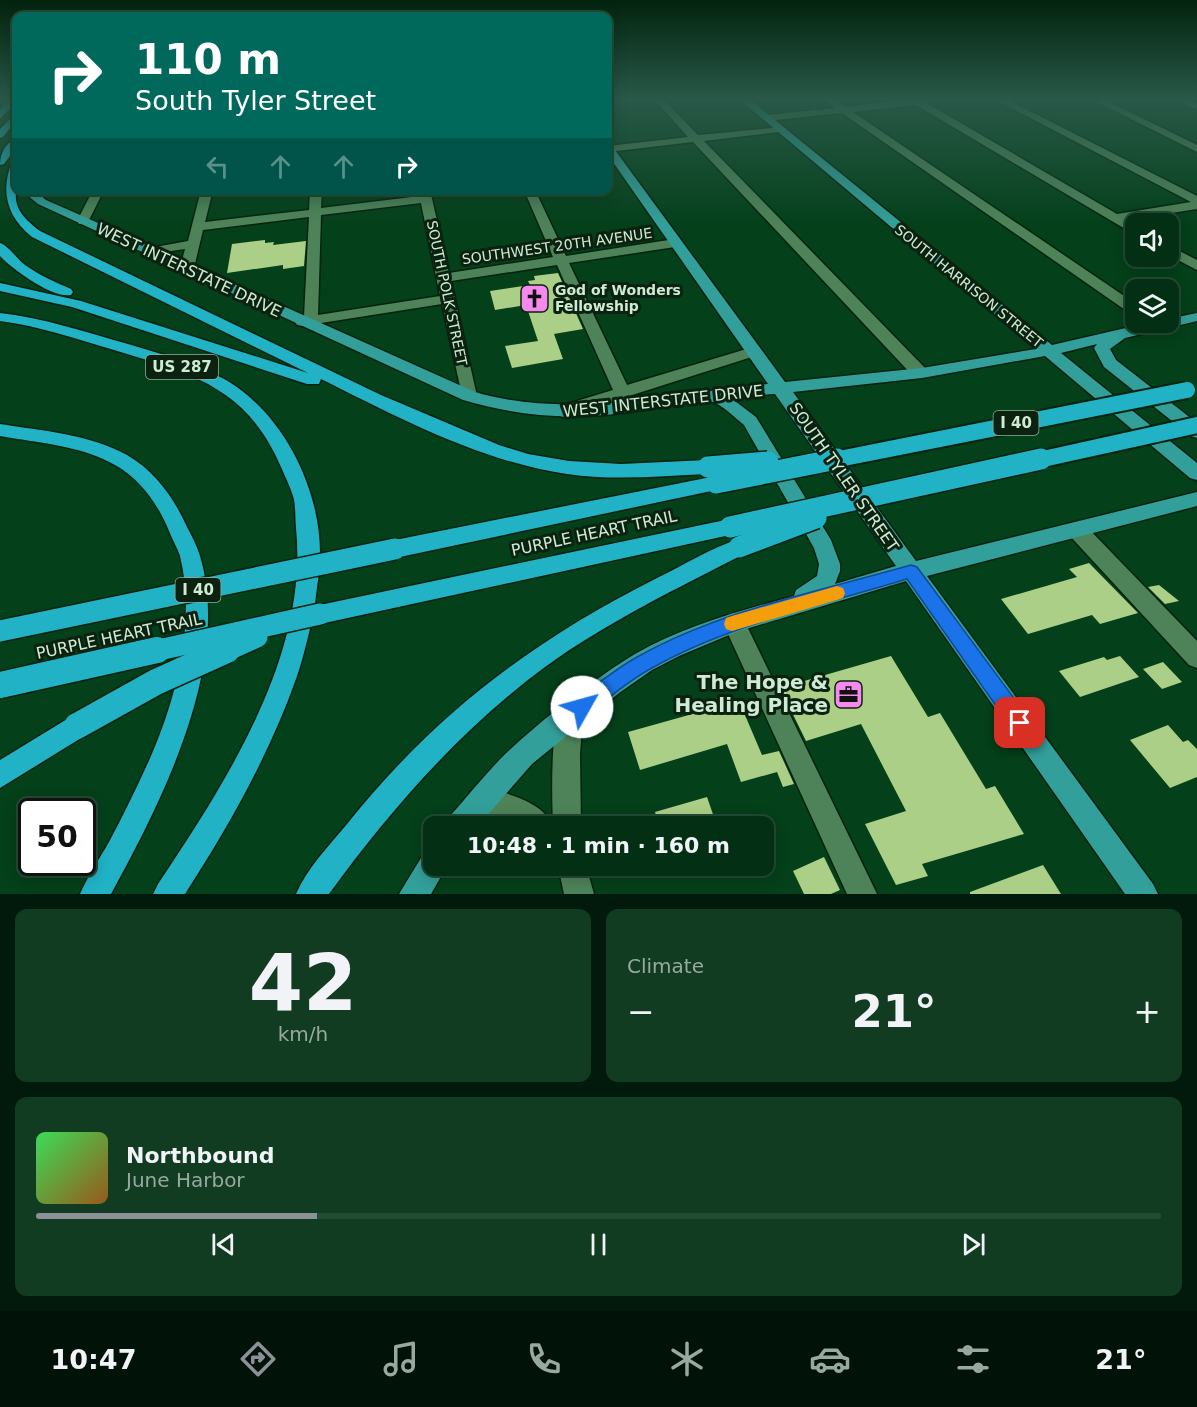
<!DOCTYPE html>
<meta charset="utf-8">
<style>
body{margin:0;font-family:"DejaVu Sans",sans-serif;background:#113c22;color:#f1f3f6;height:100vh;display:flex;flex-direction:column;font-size:22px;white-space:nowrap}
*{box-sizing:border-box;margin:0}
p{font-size:20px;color:#97a9a0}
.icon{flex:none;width:33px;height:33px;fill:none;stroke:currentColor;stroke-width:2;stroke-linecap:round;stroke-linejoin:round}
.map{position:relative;height:894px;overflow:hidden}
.panel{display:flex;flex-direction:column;gap:15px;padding:15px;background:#021a0b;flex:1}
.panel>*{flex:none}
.top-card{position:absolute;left:12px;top:12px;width:600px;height:183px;border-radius:12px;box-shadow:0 3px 15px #0003,0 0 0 2px #244b34;background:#00695c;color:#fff;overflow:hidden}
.fabs{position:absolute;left:1125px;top:213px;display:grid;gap:12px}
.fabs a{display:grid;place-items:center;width:54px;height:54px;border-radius:12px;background:#033014;box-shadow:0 3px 15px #0003,0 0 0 2px #244b34;font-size:30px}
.speed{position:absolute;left:18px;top:798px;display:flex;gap:12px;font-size:30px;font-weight:700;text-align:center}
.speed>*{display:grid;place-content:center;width:78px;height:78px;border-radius:50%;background:#033014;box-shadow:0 3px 15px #0003,0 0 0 2px #244b34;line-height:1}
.speed .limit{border:3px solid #111;border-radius:9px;background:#fff;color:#111}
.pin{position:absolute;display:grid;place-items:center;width:51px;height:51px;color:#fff;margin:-26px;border-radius:12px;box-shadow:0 3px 9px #0006}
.me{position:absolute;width:66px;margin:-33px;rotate:52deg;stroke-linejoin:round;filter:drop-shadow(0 0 4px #0008)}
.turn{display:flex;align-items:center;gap:21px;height:126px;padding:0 24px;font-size:27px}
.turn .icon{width:78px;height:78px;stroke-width:2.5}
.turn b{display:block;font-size:42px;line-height:51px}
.lanes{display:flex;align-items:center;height:57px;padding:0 24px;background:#0003;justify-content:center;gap:30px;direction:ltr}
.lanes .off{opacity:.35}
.big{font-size:45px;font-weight:600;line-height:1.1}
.panel .card{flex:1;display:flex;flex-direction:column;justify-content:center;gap:9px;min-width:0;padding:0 21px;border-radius:12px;background:#113c22}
.panel .dial{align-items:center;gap:0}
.dial b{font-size:78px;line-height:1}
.song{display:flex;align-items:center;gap:18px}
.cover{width:72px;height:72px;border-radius:9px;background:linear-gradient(135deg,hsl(130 70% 55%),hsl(30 70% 35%))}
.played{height:6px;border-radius:3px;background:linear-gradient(90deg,#8c9099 25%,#244b34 25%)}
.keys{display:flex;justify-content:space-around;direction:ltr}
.heat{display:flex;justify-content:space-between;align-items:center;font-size:33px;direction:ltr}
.panel .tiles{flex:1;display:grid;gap:15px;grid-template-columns:1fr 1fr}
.card:last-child{grid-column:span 2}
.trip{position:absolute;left:423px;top:816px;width:351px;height:60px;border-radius:12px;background:#033014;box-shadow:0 3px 15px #0003,0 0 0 2px #244b34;font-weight:600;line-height:60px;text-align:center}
.tab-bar{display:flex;height:96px;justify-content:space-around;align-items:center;background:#011308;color:#97a9a0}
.tab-bar .icon{width:42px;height:42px}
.tab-bar .on{color:#8c9099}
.tab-bar b{font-size:27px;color:#f1f3f6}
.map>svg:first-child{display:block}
</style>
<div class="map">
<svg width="1197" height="894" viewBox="0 0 1197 894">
<rect width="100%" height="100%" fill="#04401a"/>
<g fill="#abcf86">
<polygon points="265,240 265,243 274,242 273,245 306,241 304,266 283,269 283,265 227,273 232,244"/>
<polygon points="558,273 583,329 554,334 563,359 512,368 505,346 538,341 526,305 495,310 490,291 530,285 528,281 535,280 534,276"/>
<polygon points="1089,563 1138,613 1100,624 1092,615 1028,634 1001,599 1077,577 1069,569"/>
<polygon points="1159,585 1179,601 1165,604 1148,587"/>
<polygon points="891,656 928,717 940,713 986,789 995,786 1024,834 922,864 928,876 896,885 865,824 906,811 861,724 806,741 780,688"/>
<polygon points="1120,656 1139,677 1080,697 1059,671 1104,657 1107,660"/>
<polygon points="1163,662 1182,682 1162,689 1143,669"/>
<polygon points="739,701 762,755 779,751 794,784 783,787 777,772 741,782 727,744 640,770 628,732"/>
<polygon points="1168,725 1183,742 1188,740 1197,749 1197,777 1170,788 1130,740"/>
<polygon points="707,797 717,826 659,826 655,812"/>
<polygon points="824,857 840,890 831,894 804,894 793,871"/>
<polygon points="1043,865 1061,894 970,894 970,892"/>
</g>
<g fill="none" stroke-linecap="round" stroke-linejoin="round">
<defs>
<g id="minor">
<polygon points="653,98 662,98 698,135 782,127 784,129 779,132 704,141 926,369 928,373 926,377 914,377 693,142 608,152 608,146 688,137"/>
<polygon points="823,98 833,98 846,107 918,98 1117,214 1191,202 992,98 1004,98 1197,196 1197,209 1127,220 1136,225 1136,234 1132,233 916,105 853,112 1136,304 1136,315 1131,314 842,113 766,121 761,118 766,115 835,108"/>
<polygon points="1089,98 1101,98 1197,145 1197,152"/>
<polygon points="1173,98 1185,98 1197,104 1197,110"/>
<polygon points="93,190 104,190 87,224 79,224 77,221"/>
<path d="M201,190H213L205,222L309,210L310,190H322L321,208L420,196L418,190H430L449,273L553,257L524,190H535L566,256L675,239L681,243L675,247L569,263L627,385L753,347L761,352L758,355L563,417L557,415L554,411L557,407L613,390L557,265L451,281L477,396L475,400H463L442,304L302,326L297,325L295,322L297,319L304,317L309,217L203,230L194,268L187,272L180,268L185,249L144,255L143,252L144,249L188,241ZM421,203L440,296L318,315L321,215Z"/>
<polygon points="1168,245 1197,260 1197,270 1168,255"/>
<polygon points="1077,522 1084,524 1197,641 1197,668 1189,665 1070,536 1067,530 1070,524"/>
<polygon points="734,613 742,616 877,894 847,894 723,623 726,616"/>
<path d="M570,704L579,707L583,716L580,754L581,826H553C552,795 550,735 561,707Z"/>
<path d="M483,786C506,794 544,801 552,826H515L473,810L469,800L473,790Z"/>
<polygon points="558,866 586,866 594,894 564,894"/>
</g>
<g id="major">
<path d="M738,98H748L1052,345L1152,322H1168V319L1197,313V321L1125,338L1110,349L1116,360L1197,423V438L1191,436L1104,367L1094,348L1097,344L1061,353L1197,463V480L1190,478L1045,356L922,378L793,392L916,561L1197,492V506L927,576L1153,884L1158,894H1125L906,581L736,632L679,656L652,670L619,693L532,764L478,826H446L450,816C471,793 491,766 515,745C548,715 597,677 635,654C684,626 740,611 794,596L796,590L817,576L819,564L814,548L744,425C734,417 723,405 710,401C698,399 639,411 623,413C567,420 517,416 463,400L38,204L21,190H34L46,200L87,218L475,392C570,420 671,393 768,384L608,155V145L612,146L785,382L922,368L1036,349ZM772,394H775L896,566L835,584L840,571V564L831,540L756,417L731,398Z"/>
<polygon points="434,849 434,866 447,866 431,894 399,894 424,853"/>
</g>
<g id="highway">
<polygon points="10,98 16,98 16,102 0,119 0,110"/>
<polygon points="16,113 16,121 3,137 0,138 0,129"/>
<path d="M16,139V148L4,164L0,165C0,154 5,143 16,139Z"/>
<path d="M16,161C20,196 4,204 40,231L381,395L499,445L528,454L569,461L621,464L708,460L715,462L717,467L715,472L708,474C661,476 613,481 567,474C482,462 397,417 321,379L319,384H307L72,307L0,291V283L81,301L308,373L32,237C7,217 0,191 12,162Z"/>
<path d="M0,243C9,246 17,259 25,265C39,275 55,282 71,289L73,292L71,295C53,299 12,269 0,256Z"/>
<path d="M0,313C44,318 85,332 128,344C161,354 195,363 226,380C284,414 321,490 320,556C320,573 316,590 315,606L730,519L737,521L740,527L737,533L730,535L320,624L312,621C307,640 303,660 296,679C269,755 229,826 185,894H153L158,884C226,782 309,655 296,528C295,518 296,506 293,496C290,486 285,477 281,467C269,439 252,414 227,396C194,372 153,362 114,350C76,339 39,326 0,321Z"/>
<path d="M0,424C43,431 89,434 127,455C155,471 174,498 187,527C192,536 197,546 200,556C232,664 162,801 111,894H80C88,876 99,859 109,842C124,814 138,785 151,756C177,696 196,621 180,556C177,547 172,539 169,531C158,504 140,479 115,465C80,445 38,443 0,436Z"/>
<polygon points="716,476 723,478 725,483 723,488 716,490 395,558 388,555 385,549 388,543 395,540"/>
<path d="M739,539L746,541L749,547L746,553C678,588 607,622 545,667C460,730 391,809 329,894H296C307,868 329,846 347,824C435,714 532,641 657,578C684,565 711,548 739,539Z"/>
<polygon points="77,713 86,717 90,726 86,735 0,788 0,760"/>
</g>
</defs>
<use href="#minor" stroke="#06230e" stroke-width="3"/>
<use href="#major" stroke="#06230e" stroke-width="3"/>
<use href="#highway" stroke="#06230e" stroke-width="3"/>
<use href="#minor" fill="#4e8359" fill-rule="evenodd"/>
<use href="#major" fill="#339f9a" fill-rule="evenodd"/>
<use href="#highway" fill="#21b2c6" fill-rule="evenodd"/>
<defs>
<g id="highway-bridge-far2">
<polyline points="829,461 1187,390"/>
<polyline points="1034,461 1197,425"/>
</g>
<g id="highway-bridge-far1">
<polyline points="708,467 768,462"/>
<polyline points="716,483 837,459"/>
<polyline points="730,527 1041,459"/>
<polyline points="739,547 816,518"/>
<polyline points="0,631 395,549"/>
<polyline points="150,652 320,614"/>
<polyline points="224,652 257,637"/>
</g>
<g id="highway-bridge">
<polyline points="0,685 157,650"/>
<polyline points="77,726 156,682 227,650"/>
</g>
</defs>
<use href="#highway-bridge-far2" stroke="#06230e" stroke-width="20" stroke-linecap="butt"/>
<use href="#highway-bridge-far1" stroke="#06230e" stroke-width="24" stroke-linecap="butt"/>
<use href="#highway-bridge" stroke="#06230e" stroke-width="29" stroke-linecap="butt"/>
<use href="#highway-bridge-far2" stroke="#21b2c6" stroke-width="16"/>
<use href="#highway-bridge-far1" stroke="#21b2c6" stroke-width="21"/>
<use href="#highway-bridge" stroke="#21b2c6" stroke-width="26"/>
</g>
<linearGradient id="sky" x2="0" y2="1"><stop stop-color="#02230e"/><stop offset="0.44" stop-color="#295949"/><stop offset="1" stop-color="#295949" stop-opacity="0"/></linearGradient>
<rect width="1197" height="224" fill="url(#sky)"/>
<path fill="#1a73e8" stroke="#114b97" stroke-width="1.5" d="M911,565L917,567L1027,716L1030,723L1027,730L1020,732L1013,730L907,579C822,605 730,624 652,668C629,680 609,698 588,714L582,716L575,714L572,707L575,700C596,686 616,668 639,656C722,610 820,591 911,565Z"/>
<polygon fill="#f59e0b" points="837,586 843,588 845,593 843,598 837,600 732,631 726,629 724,624 726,618 732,616"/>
<defs>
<symbol id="church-square" viewBox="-11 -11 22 22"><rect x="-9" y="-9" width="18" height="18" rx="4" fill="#f689ee" stroke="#0b2211"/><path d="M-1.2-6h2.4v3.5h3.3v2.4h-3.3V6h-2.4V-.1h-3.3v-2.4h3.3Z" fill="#111"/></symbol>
<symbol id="office-square" viewBox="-11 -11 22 22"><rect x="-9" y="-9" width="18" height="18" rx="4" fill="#f689ee" stroke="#0b2211"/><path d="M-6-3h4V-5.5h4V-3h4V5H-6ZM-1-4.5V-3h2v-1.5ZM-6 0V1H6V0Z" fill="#111"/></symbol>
</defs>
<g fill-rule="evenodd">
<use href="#church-square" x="518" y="282" width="33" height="33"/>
<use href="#office-square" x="832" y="678" width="33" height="33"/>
</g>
<g text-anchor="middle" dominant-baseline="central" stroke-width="6" stroke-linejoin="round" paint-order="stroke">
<g font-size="14" fill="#cfebd3" stroke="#0b2211">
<text transform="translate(557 246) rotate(-8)">SOUTHWEST 20TH AVENUE</text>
<text transform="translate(969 286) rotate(39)">SOUTH HARRISON STREET</text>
<text transform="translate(447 293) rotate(78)">SOUTH POLK STREET</text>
</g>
<g font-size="14" font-weight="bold" fill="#cfebd3" stroke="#0b2211" text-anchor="start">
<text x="555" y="290">God of Wonders<tspan x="555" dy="16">Fellowship</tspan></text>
</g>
<g fill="#0b2211" stroke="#94af99" stroke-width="1.5">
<rect x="146" y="355" width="72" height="24" rx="4.5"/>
<rect x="993.5" y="411" width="45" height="24" rx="4.5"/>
<rect x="175.5" y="578" width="45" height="24" rx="4.5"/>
</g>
<g font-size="15" font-weight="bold" fill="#cfebd3">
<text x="182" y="367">US 287</text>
<text x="1016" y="423">I 40</text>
<text x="198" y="590">I 40</text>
</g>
<g font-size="16" fill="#cfebd3" stroke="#0b2211">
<text transform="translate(189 270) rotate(25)">WEST INTERSTATE DRIVE</text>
<text transform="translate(663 401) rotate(-6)">WEST INTERSTATE DRIVE</text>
<text transform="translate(844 477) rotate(55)">SOUTH TYLER STREET</text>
<text transform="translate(594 533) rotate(-12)">PURPLE HEART TRAIL</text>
<text transform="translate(119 636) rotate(-12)">PURPLE HEART TRAIL</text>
</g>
<g font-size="20" font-weight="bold" fill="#cfebd3" stroke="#0b2211" text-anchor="end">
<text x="828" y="682">The Hope &amp;<tspan x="828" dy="23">Healing Place</tspan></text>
</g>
</g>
</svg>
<div class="fabs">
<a><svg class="icon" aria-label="sound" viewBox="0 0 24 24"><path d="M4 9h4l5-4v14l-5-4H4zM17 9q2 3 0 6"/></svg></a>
<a><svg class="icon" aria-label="layers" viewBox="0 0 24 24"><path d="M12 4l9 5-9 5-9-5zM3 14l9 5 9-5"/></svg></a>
</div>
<div class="speed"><div class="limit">50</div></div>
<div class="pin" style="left:1020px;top:723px;background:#d93025"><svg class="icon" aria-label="arrive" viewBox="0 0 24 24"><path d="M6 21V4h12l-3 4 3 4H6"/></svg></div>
<svg class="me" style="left:582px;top:707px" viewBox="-20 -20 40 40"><circle r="19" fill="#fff"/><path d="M0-13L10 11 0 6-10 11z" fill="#1a73e8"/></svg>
<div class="trip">10:48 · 1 min · 160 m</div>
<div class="top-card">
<div class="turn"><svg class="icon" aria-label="right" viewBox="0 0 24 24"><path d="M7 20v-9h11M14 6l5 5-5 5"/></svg><div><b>110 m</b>South Tyler Street</div></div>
<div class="lanes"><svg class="icon off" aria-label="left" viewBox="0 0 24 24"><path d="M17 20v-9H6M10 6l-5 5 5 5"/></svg><svg class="icon off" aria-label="ahead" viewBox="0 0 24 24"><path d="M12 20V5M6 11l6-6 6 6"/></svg><svg class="icon off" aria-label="ahead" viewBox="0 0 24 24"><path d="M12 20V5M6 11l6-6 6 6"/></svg><svg class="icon" aria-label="right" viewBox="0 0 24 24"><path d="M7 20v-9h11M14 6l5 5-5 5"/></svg></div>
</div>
</div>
<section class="panel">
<div class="tiles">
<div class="card dial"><b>42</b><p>km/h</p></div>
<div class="card"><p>Climate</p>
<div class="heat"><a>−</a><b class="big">21°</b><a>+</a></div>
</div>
<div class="card">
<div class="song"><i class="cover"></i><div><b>Northbound</b><p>June Harbor</p></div></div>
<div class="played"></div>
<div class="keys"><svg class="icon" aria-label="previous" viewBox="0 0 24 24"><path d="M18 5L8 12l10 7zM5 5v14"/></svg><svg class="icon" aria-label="pause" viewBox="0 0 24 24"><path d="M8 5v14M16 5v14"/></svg><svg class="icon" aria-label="next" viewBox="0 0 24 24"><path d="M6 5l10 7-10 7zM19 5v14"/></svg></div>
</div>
</div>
</section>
<nav class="tab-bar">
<b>10:47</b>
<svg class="icon on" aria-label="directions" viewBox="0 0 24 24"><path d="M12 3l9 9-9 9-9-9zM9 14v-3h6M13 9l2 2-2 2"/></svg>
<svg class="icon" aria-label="music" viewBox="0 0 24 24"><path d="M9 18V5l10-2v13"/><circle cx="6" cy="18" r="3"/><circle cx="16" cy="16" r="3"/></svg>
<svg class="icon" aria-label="phone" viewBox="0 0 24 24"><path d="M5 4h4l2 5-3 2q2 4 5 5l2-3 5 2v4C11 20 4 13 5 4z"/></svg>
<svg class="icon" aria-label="climate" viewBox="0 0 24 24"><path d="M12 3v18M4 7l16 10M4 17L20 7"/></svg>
<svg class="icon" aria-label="car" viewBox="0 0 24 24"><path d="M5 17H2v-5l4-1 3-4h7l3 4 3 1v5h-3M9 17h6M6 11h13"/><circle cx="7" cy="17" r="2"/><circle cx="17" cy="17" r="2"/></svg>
<svg class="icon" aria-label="filters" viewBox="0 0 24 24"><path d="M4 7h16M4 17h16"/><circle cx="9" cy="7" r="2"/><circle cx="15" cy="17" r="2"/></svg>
<b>21°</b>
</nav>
